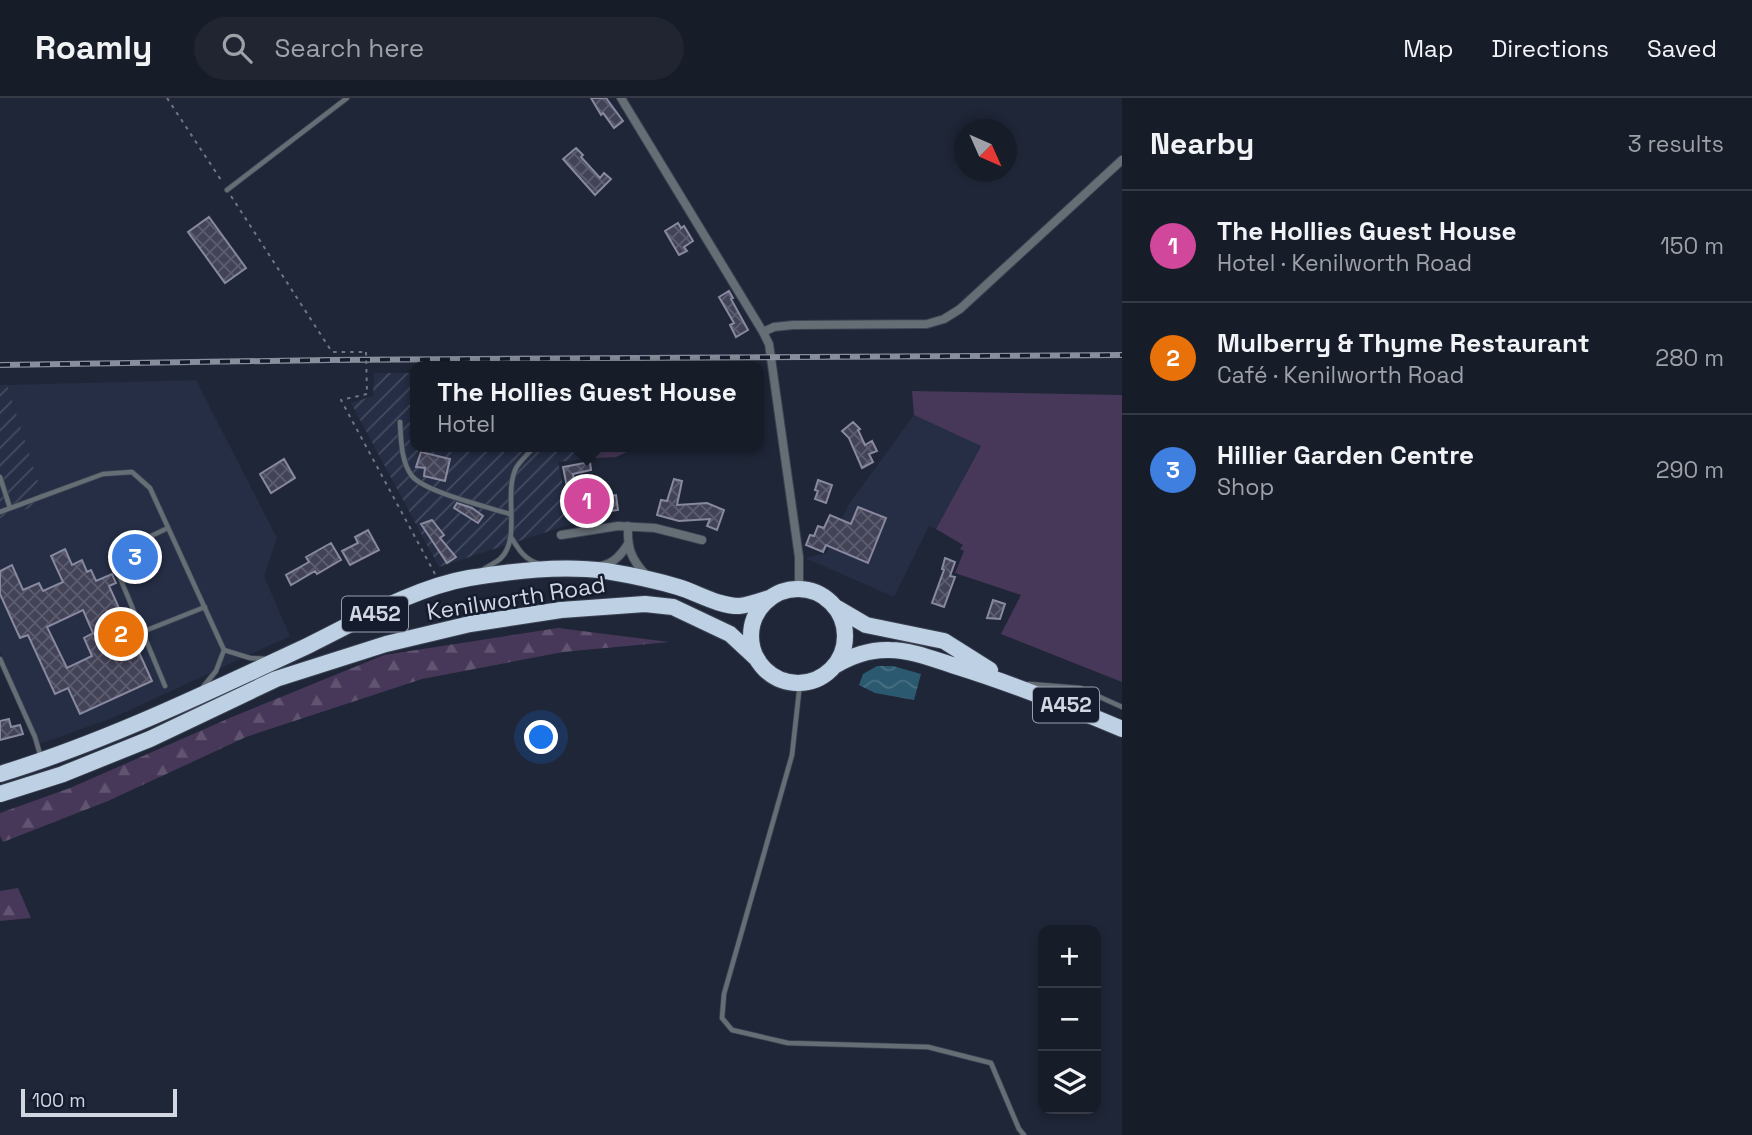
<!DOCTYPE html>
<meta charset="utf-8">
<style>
:root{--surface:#171c29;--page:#202531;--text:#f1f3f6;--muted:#9ea1a8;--line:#363a46;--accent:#f09ab7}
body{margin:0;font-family:"Space Grotesk",sans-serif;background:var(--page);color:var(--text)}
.controls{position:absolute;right:21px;bottom:21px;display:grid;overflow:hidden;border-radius:14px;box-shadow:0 4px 10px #0003}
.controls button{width:63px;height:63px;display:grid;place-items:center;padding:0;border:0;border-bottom:2px solid var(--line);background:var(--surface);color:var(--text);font:35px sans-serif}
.compass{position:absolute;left:954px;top:21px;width:63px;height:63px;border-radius:50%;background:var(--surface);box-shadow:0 4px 10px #0003;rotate:135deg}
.scale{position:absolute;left:21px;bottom:18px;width:156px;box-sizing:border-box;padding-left:7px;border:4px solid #d1d6e2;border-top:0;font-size:19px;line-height:24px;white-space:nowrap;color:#d1d6e2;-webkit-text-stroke:5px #151c2d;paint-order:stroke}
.you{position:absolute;left:542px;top:640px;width:24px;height:24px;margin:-18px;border:5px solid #fff;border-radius:50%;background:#1a73e8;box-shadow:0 0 0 10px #1a73e833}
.badge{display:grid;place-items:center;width:46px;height:46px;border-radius:50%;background:var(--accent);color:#fff;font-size:23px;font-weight:700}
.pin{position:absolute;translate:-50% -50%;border:4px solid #fff;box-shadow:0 2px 7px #0006}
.popup{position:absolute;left:410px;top:263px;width:354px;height:91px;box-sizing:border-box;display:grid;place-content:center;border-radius:14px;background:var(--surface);filter:drop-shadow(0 2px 5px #0005);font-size:23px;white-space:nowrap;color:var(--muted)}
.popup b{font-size:26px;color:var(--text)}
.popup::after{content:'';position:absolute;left:50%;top:100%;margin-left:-14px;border:14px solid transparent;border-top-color:var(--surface)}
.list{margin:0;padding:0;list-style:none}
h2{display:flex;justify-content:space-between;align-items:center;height:91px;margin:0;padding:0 28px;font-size:30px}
h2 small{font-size:23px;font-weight:400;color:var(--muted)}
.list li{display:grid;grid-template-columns:46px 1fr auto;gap:21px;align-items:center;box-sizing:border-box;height:112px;padding:0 28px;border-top:2px solid var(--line)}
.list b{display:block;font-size:26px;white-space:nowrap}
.list p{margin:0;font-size:23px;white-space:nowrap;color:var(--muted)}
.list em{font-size:23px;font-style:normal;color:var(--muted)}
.icon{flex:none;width:38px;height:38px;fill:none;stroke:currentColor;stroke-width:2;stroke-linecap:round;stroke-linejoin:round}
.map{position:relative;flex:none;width:1122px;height:1037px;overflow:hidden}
header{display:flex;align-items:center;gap:42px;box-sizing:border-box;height:98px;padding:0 35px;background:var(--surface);border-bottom:2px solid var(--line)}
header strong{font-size:33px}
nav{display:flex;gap:38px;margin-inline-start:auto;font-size:24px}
.search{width:490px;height:63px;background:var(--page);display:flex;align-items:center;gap:18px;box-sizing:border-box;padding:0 24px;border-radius:38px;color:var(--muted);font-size:26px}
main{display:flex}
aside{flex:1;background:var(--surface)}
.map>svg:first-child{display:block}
.built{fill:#252e45}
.industrial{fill:url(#industrial-furrows)}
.green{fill:#47385a}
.forest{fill:url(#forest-firs)}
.water{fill:url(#water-waves)}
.building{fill:url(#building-cross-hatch);stroke:#88889f;stroke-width:2;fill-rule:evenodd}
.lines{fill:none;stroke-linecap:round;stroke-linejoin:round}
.lane-casing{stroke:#3b4252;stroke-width:6}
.street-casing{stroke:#3b4252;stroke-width:10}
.highway-casing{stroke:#3b4252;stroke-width:18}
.path{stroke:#6f7684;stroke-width:2;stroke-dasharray:3.5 5;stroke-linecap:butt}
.lane{stroke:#656d75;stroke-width:4.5}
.street{stroke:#656d75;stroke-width:8}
.highway{stroke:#bdd0e4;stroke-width:16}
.rail-casing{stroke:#898e9c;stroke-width:6}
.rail{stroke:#151c2d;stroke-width:3.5;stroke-dasharray:10;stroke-linecap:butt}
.path-bridge{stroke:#6f7684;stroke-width:2;stroke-dasharray:3.5 5;stroke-linecap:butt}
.labels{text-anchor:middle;stroke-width:5;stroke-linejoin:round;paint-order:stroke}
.shield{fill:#151c2d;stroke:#999eac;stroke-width:2}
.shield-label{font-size:21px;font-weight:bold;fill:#d1d6e2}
.street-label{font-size:23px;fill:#d1d6e2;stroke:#151c2d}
</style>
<header>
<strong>Roamly</strong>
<div class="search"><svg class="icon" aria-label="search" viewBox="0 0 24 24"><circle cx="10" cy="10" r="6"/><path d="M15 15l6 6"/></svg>Search here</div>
<nav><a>Map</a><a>Directions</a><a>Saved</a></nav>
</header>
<main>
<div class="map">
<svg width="1122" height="1037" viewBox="0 0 1122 1037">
<defs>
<pattern id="industrial-furrows" width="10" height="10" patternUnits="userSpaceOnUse" patternTransform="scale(1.75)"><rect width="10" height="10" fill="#252e45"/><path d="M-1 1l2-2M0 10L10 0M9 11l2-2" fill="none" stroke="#444c60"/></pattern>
<pattern id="forest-firs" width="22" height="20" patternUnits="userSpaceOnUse" patternTransform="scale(1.75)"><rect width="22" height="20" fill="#47385a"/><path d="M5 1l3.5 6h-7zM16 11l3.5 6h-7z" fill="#605471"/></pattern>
<pattern id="water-waves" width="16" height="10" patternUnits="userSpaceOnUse" patternTransform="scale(1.75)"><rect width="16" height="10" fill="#2b596f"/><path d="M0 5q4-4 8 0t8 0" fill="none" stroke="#497083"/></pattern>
<pattern id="building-cross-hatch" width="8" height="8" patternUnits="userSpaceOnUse" patternTransform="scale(1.75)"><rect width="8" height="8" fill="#434358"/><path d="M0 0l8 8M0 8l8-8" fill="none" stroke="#5d5d70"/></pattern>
</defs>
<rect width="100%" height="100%" fill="#1f2637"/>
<path class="built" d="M196 282 277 440 264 478 290 538 115 619 40 646 0 555V420L45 405 7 287Z
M914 317 981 347 936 431 929 428 894 499 805 460 826 455 849 406Z"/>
<path class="industrial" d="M374 275H415L416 349H591L593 360 558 364 571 426 439 469 351 305 373 298Z
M0 287H7L45 405 0 420Z"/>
<path class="green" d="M912 293 1122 297V584L1001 536 1021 497 955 475 964 453 960 451 963 447 936 431 981 348 914 317Z
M591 349H638L616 359 593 360Z"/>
<path class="forest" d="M558 530 669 544 563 554 422 581 246 639 108 703 3 744 0 738V715L70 690 232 619 384 557Z
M18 790 31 820 0 823V793Z"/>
<path class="water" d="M877 568H893L921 576 914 602 875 595 859 587 863 576Z"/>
<path class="building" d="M591 0H606L623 23 614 30 603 15 601 17Z
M576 50 583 57 581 59 600 80 604 75 611 81 595 97 563 61Z
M209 119 246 170 225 185 188 134Z
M678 125 681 130 684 128 693 143 684 149 687 153 679 157 665 133Z
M729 193 733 200 731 201 748 232 736 239 730 227 734 225 719 199Z
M853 324 860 331 858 332 865 347 872 343 877 353 869 356 873 364 862 370 849 340 842 333Z
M421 354 450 361 445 383 424 378 425 370 416 369Z
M284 361 295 380 271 395 260 376Z
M590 364 591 372 573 376 577 394 592 392 593 400 616 397 618 412 603 414V410L580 413 577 397 569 399 563 369Z
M674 381 682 383 677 407 707 405 724 412 717 432 707 428 710 421 679 423 657 417 661 402 667 403Z
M818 382 832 387 826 405 815 401 818 393 815 392Z
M457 405 472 410 483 418 478 425 454 410Z
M858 409 886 420 868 465 826 447 823 454 806 447 810 437 814 438 818 428 824 430 830 417 851 426Z
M432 422 444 437 440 440 456 459 447 465 421 426Z
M368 432 379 452 350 467 342 453 358 445 355 439Z
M331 445 341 462 317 476 315 473 291 487 286 477 309 464 306 459Z
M65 451 72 467 82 462 87 474 91 472 96 483 112 476 116 485 109 488 152 583 80 616 68 590 55 596 28 537 20 540 0 496V473L12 467 23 492 39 485 43 493 63 484 51 458ZM83 512 93 535 84 540 92 558 67 570 47 529Z
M945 460 955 464 950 478 955 479 944 509 932 505 944 472 942 471Z
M993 502 1005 506 1000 521 987 520Z
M9 621 11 629 20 627 23 636 0 642V623Z"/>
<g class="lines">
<defs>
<path id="lane" d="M227 92 347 0
M400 324C401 341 401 364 412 378 425 394 488 409 510 416
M0 379 10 410
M0 414 103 376 132 374 150 390 224 552 216 573 203 589
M511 439C519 452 524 461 539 466
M481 473C487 469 495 465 500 461 522 441 503 397 516 370 520 363 528 356 534 349
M142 534 205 509
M224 552 250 560 268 561
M0 561 35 639 41 660
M800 585 792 657 724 896 722 920 732 932 788 945 928 949 991 965 1019 1031 1024 1037
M1029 586 1080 590 1122 609
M165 588 113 463 117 454 168 430"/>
<path id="street" d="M621 0 763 234 769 246 799 459V490
M763 234 774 229 793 227 927 226 944 221 960 211 1122 62
M628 428C627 450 631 461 646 477
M561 437 618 428 655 430 702 442
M601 468C614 465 621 457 628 446"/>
<path id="highway" d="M751 538a47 47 0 1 1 94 0a47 47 0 1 1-94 0Z
M837 510 866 527 944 543 990 572
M834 568C851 558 869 551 890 552 910 552 933 561 952 567 1010 585 1066 607 1122 631
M0 676C105 644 204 596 303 550 355 525 412 490 469 480 513 473 561 467 606 473 630 477 655 482 678 489 698 495 718 508 739 508 749 507 760 503 769 500
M0 696 63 676 150 641 276 581 386 546 470 526 561 512 645 506 673 509 730 536 758 562"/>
</defs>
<use href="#lane" class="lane-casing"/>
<use href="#street" class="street-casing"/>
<use href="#highway" class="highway-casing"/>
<path class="path" d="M167 0 223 85
M231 98 332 254H366
M367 296 341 302 435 476"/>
<use href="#lane" class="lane"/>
<use href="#street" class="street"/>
<use href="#highway" class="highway"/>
<defs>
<path id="rail" d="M0 267 329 262 1122 257"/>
</defs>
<use href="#rail" class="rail-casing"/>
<use href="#rail" class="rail"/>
<path class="path-bridge" d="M366 254 367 296"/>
</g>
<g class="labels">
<g class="shield">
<rect x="342" y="498.5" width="66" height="35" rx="5"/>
<rect x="1033" y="589.5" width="66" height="35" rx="5"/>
</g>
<g class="shield-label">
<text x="375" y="523">A452</text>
<text x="1066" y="614">A452</text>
</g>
<g class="street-label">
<text transform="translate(516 500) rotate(-9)" y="8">Kenilworth Road</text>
</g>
</g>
</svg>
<div class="controls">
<button>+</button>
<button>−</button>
<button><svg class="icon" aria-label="layers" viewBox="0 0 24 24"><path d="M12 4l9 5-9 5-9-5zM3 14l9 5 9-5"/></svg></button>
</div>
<svg class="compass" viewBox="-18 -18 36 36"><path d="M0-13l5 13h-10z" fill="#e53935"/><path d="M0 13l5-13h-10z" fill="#9ea1a8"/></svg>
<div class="scale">100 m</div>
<div class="you"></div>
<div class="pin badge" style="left:587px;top:403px;background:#d1479c">1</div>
<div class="popup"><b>The Hollies Guest House</b>Hotel</div>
<div class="pin badge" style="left:121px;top:536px;background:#e8710a">2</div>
<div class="pin badge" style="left:135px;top:459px;background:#3f7fe0">3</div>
</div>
<aside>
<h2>Nearby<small>3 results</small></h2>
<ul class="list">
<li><span class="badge" style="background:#d1479c">1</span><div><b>The Hollies Guest House</b><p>Hotel · Kenilworth Road</p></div><em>150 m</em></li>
<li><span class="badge" style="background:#e8710a">2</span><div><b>Mulberry &amp; Thyme Restaurant</b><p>Café · Kenilworth Road</p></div><em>280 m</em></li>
<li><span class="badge" style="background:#3f7fe0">3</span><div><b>Hillier Garden Centre</b><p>Shop</p></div><em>290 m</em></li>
</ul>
</aside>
</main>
